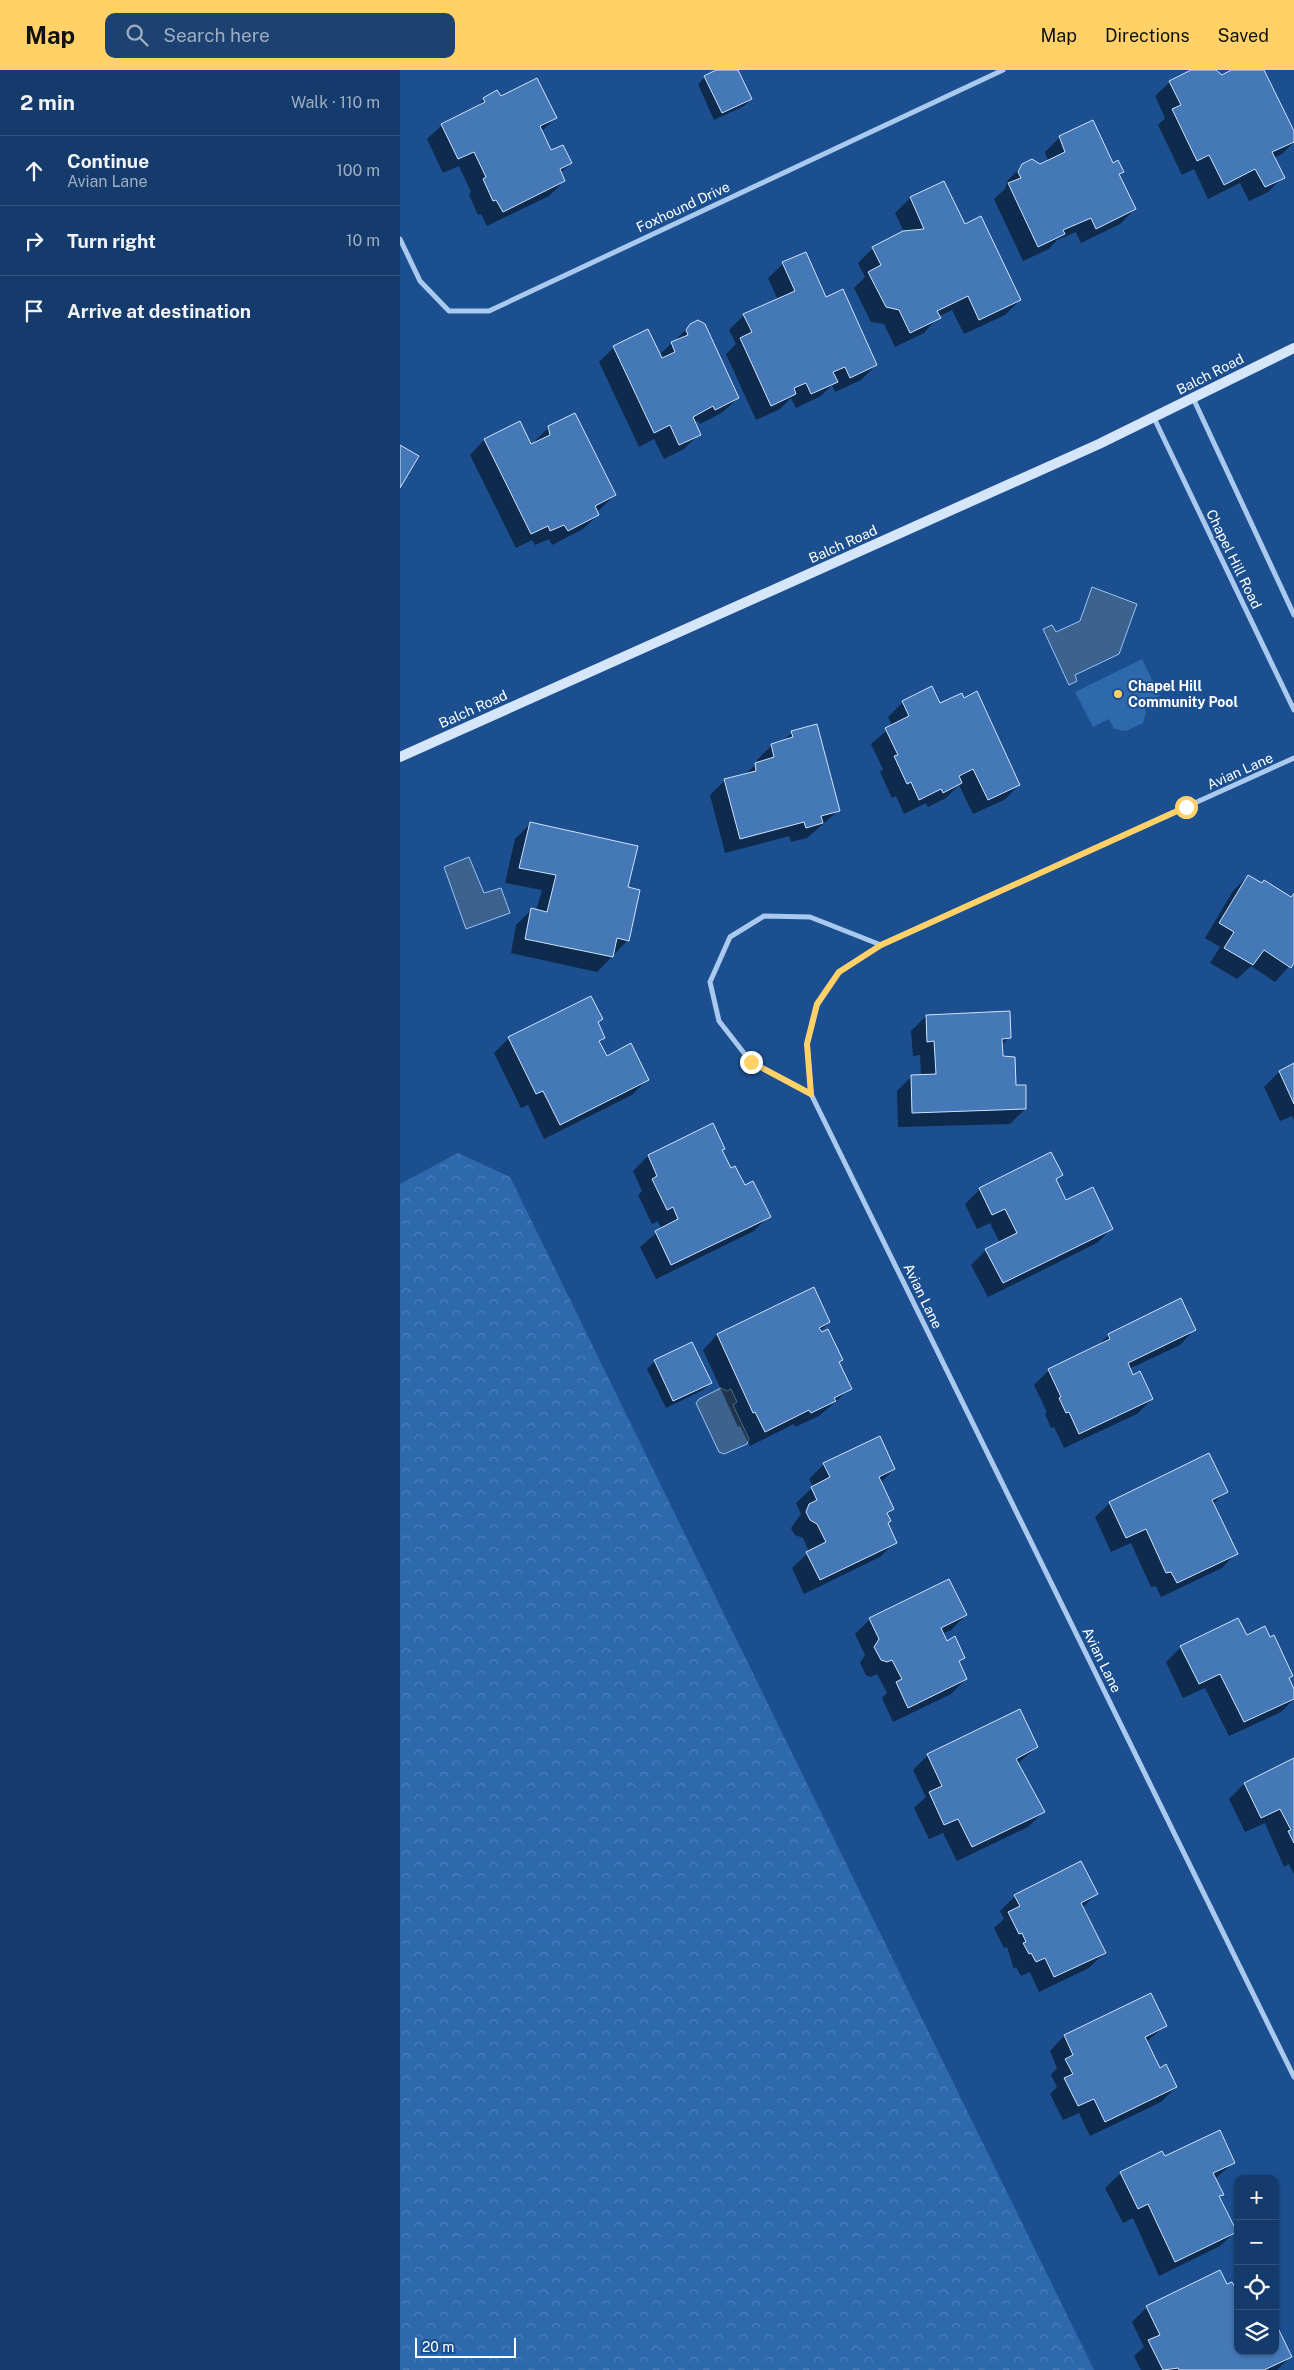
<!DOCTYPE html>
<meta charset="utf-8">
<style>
:root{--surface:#143b6b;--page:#1d4271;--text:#f1f3f6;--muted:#9dadc1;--line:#33557e;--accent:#ffd166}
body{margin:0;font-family:"Public Sans",sans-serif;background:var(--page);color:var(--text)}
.controls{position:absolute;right:15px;bottom:15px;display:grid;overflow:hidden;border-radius:10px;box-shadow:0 1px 4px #0004}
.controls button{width:45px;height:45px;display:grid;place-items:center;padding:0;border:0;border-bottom:1px solid var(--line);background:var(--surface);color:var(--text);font:25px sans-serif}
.scale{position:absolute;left:15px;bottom:12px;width:101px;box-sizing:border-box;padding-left:5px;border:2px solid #fff;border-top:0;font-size:14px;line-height:18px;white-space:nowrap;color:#fff;-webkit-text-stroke:4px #1b4f8f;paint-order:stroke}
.stop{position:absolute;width:15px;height:15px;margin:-11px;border:4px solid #ffd166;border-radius:50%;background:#fff}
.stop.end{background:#ffd166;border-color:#fff;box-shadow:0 1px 5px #0008}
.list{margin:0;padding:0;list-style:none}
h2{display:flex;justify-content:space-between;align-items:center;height:65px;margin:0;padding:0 20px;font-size:21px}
h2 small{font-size:16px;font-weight:400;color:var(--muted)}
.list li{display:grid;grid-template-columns:32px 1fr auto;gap:15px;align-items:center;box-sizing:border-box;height:70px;padding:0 20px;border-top:1px solid var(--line)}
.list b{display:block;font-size:19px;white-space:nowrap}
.list p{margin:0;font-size:16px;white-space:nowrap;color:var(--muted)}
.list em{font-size:16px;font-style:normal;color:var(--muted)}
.icon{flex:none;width:28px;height:28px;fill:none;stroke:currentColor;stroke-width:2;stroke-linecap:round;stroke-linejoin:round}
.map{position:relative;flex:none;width:894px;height:2300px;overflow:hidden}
header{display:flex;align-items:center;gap:30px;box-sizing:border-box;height:70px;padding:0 25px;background:var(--accent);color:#111}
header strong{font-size:24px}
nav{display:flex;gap:28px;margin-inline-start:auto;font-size:18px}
.search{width:350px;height:45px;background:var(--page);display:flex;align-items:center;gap:12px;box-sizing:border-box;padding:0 18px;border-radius:10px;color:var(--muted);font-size:19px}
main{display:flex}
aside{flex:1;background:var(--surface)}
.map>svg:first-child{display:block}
.forest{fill:url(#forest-crowns)}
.pitch{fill:#2e69ad}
.water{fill:#3c6290;stroke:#9cc4f0}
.shadow{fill:#0007}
.building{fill:#4478b7;stroke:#cfe3fa}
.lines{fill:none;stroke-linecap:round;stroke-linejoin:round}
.street{stroke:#a9c9ee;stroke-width:5}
.secondary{stroke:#d6e6fa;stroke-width:10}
.route{stroke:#ffd166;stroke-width:6}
.poi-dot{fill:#ffd166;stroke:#1b4f8f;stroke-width:2}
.labels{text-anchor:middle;stroke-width:4;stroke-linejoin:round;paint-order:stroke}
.street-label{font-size:14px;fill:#fff;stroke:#1b4f8f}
.poi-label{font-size:14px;font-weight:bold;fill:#fff;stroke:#1b4f8f;text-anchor:start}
</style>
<header>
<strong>Map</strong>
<div class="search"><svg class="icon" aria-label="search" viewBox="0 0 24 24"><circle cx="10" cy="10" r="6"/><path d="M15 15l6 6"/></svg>Search here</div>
<nav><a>Map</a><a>Directions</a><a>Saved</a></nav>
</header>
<main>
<aside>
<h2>2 min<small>Walk · 110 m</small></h2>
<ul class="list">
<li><svg class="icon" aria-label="ahead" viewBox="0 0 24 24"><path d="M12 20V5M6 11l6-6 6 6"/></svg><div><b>Continue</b><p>Avian Lane</p></div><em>100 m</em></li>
<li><svg class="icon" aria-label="right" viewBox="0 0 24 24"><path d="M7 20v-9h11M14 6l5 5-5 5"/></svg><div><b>Turn right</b></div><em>10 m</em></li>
<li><svg class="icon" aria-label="arrive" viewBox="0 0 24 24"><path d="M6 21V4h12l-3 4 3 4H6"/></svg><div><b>Arrive at destination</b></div></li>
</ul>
</aside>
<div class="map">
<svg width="894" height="2300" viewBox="0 0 894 2300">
<defs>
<pattern id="forest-crowns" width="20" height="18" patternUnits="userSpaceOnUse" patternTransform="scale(1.25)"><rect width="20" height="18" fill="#2e69ad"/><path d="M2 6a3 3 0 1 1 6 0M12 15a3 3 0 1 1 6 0" fill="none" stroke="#4d80b9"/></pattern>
</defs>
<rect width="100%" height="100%" fill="#1b4f8f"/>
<path class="forest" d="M58 1083 110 1107 694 2300H0V1114Z"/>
<path class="pitch" d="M742 589 760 626 743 634 746 642 743 653 726 661 714 659 709 649 693 657 675 622Z"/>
<path class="water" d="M692 517 737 534 719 584 675 605 677 611 669 615 643 559 652 555 656 562 680 551Z
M69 787 84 823 101 818 110 843 66 859 44 797Z
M321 1318 327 1321 331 1319 337 1332 333 1335 349 1369 347 1374 324 1384 319 1382 296 1333 299 1329Z"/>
<path class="shadow" d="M318 0H337L351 29 344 36 314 50 298 14 305 7Z
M793 0H815L821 6 834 0H863L894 63V72L882 84 874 88 883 107 868 122 849 131 840 113 808 129 794 99 782 105 758 55 765 48 755 26 770 12Z
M100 28 156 47 141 62 151 81 171 93 160 103 164 111 149 126 87 156 81 144 78 145 69 125 71 122 59 96 43 103 27 69 42 55 73 40 84 29Z
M660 67 713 94 722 102 718 106 735 139 720 154 681 173 676 162 657 170 649 179 623 191 594 129 605 119 608 110 623 95H640L648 91 645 82Z
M544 112 564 155 620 230 605 245 564 264 552 240 538 247 524 263 495 277 484 254 471 252 454 218 465 207 458 193 473 178 504 162 495 143 510 128Z
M383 194 426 229 476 295 461 310 435 322 432 315 421 326 396 338 391 328 380 339 356 350 326 284 336 274 329 260 344 245 378 230 368 208Z
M291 255 338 328 323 342 300 354 298 351 294 352 299 364 284 379 264 389 254 369 239 377 199 292 214 277 259 285Z
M119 353 130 376 149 357 215 425 197 442 198 445 183 459 152 475 149 469 135 475 132 470 116 478 70 385 84 370Z
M503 632 539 635 619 715 604 730 573 744 559 715 546 728 528 737 526 733 504 744 496 726 492 728 480 702 483 699 471 674 492 656 488 647Z
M392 663 439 740 407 768 391 772 389 766 325 783 310 725 325 710 344 705 358 693 357 690 372 675 382 672Z
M130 754 226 818 228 870 197 902 111 883 116 855 131 840 136 841 142 820 105 813 115 769Z
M848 806 889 827 894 822V891L875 912 851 896 837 909 810 893 820 877 805 868 833 821Z
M526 946 609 967 601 976 602 987 625 1039 610 1054 498 1057 497 1021 512 1006H521L520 985 513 986 511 961Z
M201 949 197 953 204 968 199 973 207 988 247 1010 232 1025 144 1069 128 1035 121 1038 94 983 109 968Z
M894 995V1050L892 1046 880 1051 864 1017 879 1002Z
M312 1054 324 1079 321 1081 330 1099 369 1146 354 1161 256 1209 240 1177 261 1159 258 1151 252 1154 238 1125 242 1121 233 1101 248 1086Z
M661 1105 655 1111 666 1132 712 1158 697 1173 588 1227 571 1195 586 1180 600 1173 590 1153 577 1159 565 1134 580 1119Z
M429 1252 420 1261 442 1290 438 1293 451 1318 419 1346 395 1357 394 1354 350 1376 340 1356 338 1357 303 1280 317 1265Z
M794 1260 780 1275 729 1299 752 1329 737 1344 664 1378 654 1357 651 1358 645 1344 647 1342 634 1315 649 1300 696 1277 709 1265Z
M291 1273 310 1313 303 1320 266 1338 247 1299 255 1291Z
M424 1394 494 1399 480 1413 493 1439 487 1445V1454L495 1472 480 1487 404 1524 392 1498 409 1482 403 1468 395 1465 391 1458 401 1444 396 1433 413 1417 409 1409Z
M826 1421 813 1434 836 1483 822 1498 761 1527 756 1516 751 1517 731 1473 711 1482 695 1447 710 1433Z
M566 1545 551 1560 542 1564 547 1572 564 1588 558 1593 566 1609 551 1624 493 1652 482 1628 487 1623 477 1604 471 1607 466 1605 460 1593 465 1585 455 1564 470 1549Z
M846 1567 892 1606 888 1610 894 1622V1629L881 1642 829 1666 805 1618 783 1628 766 1592 781 1577Z
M637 1677 617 1694 643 1742 628 1757 557 1791 543 1763 529 1769 514 1738 526 1727 513 1700 528 1685Z
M894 1689V1804L889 1794 884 1797 865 1753 845 1762 829 1729 844 1714Z
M696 1824 682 1838 704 1883 689 1898 639 1922 630 1902 621 1906 616 1897 614 1899 607 1877 604 1878 594 1858 604 1849 600 1841 615 1826Z
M750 1924 765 1956 746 1972 759 1999 776 2017 761 2032 690 2066 679 2043 663 2050 650 2024 657 2017 651 2005 657 1998 650 1981 664 1966Z
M762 2083 765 2088 834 2092 815 2109 822 2124 819 2128 835 2162 820 2176 759 2206 733 2148 723 2153 705 2118 720 2104Z
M747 2237 838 2281 891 2286 877 2300H741L734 2286 744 2277 732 2252Z"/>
<path class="building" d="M316 0H338L352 29 322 43 304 6Z
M791 0H816L822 5 831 0H864L894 61V72L872 82 885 108 865 117 855 99 824 115 809 85 797 91 772 39 781 35 769 11Z
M137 8 157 48 140 56 151 80 163 75 172 93 160 99 165 111 103 142 96 130 93 131 83 109 86 107 74 82 58 89 41 54 85 32 83 28 97 20 101 26Z
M693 50 713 93 718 90 724 102 719 104 736 139 696 159 691 148 663 160 665 164 638 177 608 113 621 108 618 102 622 94 632 89 640 94 665 82 659 66Z
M544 111 565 154 581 146 621 230 579 250 568 226 537 241 541 248 510 263 499 240 486 237 468 202 481 195 472 177 503 161 524 159 510 127Z
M406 182 426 227 443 219 477 295 450 308 445 297 433 302 438 312 411 324 406 313 394 318 396 324 371 336 340 268 352 262 343 244 395 221 382 192Z
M298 250 305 254 339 328 315 340 313 336 293 347 301 365 279 375 270 355 254 363 213 276 248 259 262 288 275 282 271 272 288 265 286 260 290 254Z
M175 343 216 425 195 436 199 445 168 461 164 455 150 461 148 456 131 464 84 369 120 351 131 374 150 365 148 356Z
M0 375 19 386 0 418Z
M532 616 540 633 562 623 564 628 577 621 620 715 588 730 573 699 559 706 562 713 543 723 541 719 519 730 511 712 507 714 494 686 498 685 485 658 509 646 502 631Z
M417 654 440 741 421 746 423 753 406 758 404 752 340 769 324 709 356 701 355 693 374 687 371 674 393 667 391 661Z
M130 752 238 776 228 817 240 820 229 871 217 868 213 887 125 869 131 838 147 842 156 805 119 798Z
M848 805 862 813 864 810 891 827 894 823V893L891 898 864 880 853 895 824 878 834 862 819 853Z
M191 926 203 949 198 952 205 968 199 971 207 986 231 973 249 1010 160 1055 143 1021 136 1024 108 967Z
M610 941 611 968 602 969 603 986 615 987 616 1015H626V1039L512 1043 511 1005 536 1004 534 971 527 972 526 945Z
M894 993V1034L879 1001Z
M313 1053 325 1079 322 1080 331 1098 335 1096 345 1115 353 1111 371 1147 271 1195 255 1161 278 1149 273 1137 267 1140 252 1109 257 1106 248 1085Z
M651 1082 663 1105 656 1109 666 1130 693 1117 713 1159 603 1213 585 1179 617 1163 605 1139 592 1145 579 1118Z
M414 1217 430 1252 419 1258 422 1262 428 1259 443 1290 439 1292 452 1319 434 1328 436 1331 411 1343 409 1340 365 1362 355 1342 353 1343 317 1264Z
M781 1228 796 1260 728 1293 733 1305 740 1301 753 1329 679 1364 669 1342 666 1343 659 1328 661 1327 648 1299 710 1269 708 1264Z
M292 1272 312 1313 273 1331 254 1290Z
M480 1366 495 1399 479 1407 494 1439 487 1443 491 1451 488 1453 497 1473 420 1510 406 1482 426 1472 417 1454 410 1450 406 1442 409 1434 417 1430 411 1417 430 1407 423 1393Z
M809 1383 828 1422 812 1430 838 1484 777 1513 771 1502 766 1503 746 1459 726 1468 709 1432Z
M549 1509 567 1545 541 1558 547 1571 555 1566 565 1588 559 1591 567 1609 508 1638 496 1612 502 1609 492 1590 487 1592 481 1590 474 1577 479 1569 469 1548Z
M838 1548 847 1565 865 1556 870 1567 874 1565 893 1606 889 1608 894 1619V1629L844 1652 820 1604 799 1614 780 1576Z
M620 1639 638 1677 616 1689 645 1742 572 1777 558 1749 544 1755 529 1722 542 1716 527 1684Z
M894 1688V1773L888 1761 891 1760 880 1739 861 1748 844 1713Z
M681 1791 698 1824 681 1833 706 1883 654 1907 645 1888 636 1892 631 1883 629 1884 623 1873 626 1872 622 1863 619 1864 608 1842 620 1836 614 1825Z
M751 1923 767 1956 745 1967 760 1998 766 1994 777 2017 705 2052 694 2029 678 2036 664 2008 673 2004 665 1989 673 1985 664 1965Z
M820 2060 835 2093 813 2103 824 2125 819 2126 837 2162 775 2192 748 2134 738 2139 720 2102 762 2081 765 2086Z
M820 2200 827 2214 832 2212 838 2223V2281H875V2252L892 2287 864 2300H779L778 2298 763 2300 748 2270 760 2265 746 2236Z"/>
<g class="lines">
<path class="street" d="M0 169 20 211 49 241H89L603 0
M793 328 894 545
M754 348 894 640
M894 688 481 875 439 902 417 935 407 974 411 1024 894 2007
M411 1024 351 992 319 951 310 912 330 867 364 846 410 847 481 875"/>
<path class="secondary" d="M0 687 699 374 894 278"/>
</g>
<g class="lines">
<path class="route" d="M351 992 411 1024 407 974 417 934 439 902 481 875 786 737"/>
</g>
<circle class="poi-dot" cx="718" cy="624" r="5"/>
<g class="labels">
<g class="street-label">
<text transform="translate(283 137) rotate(-25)" y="5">Foxhound Drive</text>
<text transform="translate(810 304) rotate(-27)" y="5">Balch Road</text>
<text transform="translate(443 474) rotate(-24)" y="5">Balch Road</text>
<text transform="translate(834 489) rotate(64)" y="5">Chapel Hill Road</text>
<text transform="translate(73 639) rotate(-24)" y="5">Balch Road</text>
<text transform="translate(840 701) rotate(-24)" y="5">Avian Lane</text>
<text transform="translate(523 1226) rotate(64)" y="5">Avian Lane</text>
<text transform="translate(702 1590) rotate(64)" y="5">Avian Lane</text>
</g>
<g class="poi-label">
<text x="728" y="621">Chapel Hill<tspan x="728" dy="16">Community Pool</tspan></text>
</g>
</g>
</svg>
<div class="controls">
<button>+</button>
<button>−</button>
<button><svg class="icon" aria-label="locate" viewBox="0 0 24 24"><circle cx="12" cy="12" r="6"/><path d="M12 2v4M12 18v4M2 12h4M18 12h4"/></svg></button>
<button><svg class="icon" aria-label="layers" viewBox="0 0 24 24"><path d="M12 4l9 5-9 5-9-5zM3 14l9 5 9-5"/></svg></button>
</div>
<div class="scale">20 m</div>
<div class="stop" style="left:786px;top:737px"></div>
<div class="stop end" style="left:351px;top:992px"></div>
</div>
</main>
